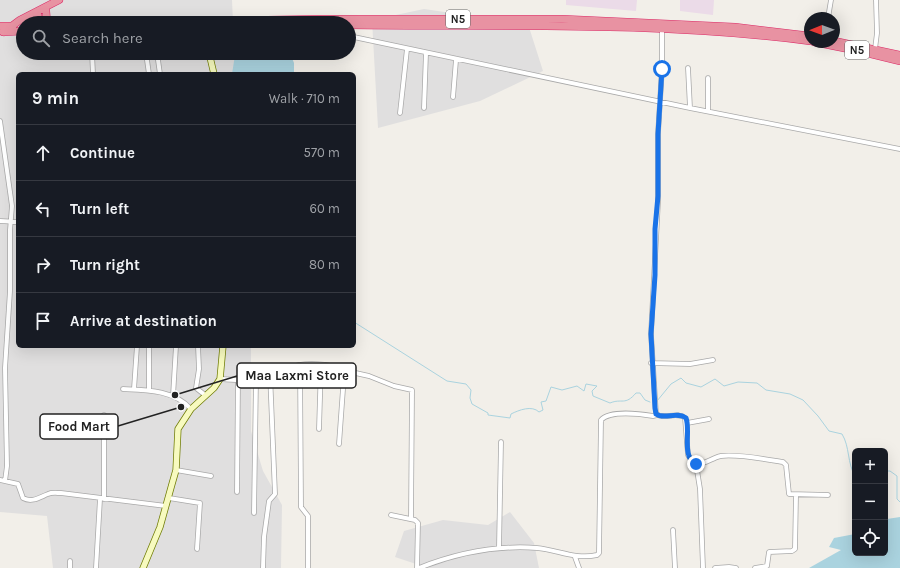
<!DOCTYPE html>
<meta charset="utf-8">
<style>
:root{--surface:#171b24;--page:#242831;--text:#f1f3f6;--muted:#9ea1a6;--line:#363941}
body{margin:0;font-family:Karla,sans-serif;background:var(--page);color:var(--text)}
.controls{position:absolute;right:12px;bottom:12px;display:grid;overflow:hidden;border-radius:6px;box-shadow:0 4px 16px #0002}
.controls button{width:36px;height:36px;display:grid;place-items:center;padding:0;border:0;border-bottom:1px solid var(--line);background:var(--surface);color:var(--text);font:20px sans-serif}
.compass{position:absolute;left:804px;top:12px;width:36px;height:36px;border-radius:50%;background:var(--surface);box-shadow:0 4px 16px #0002;rotate:269deg}
.stop{position:absolute;width:12px;height:12px;margin:-9px;border:3px solid #1a73e8;border-radius:50%;background:#fff}
.stop.end{background:#1a73e8;border-color:#fff;box-shadow:0 1px 4px #0008}
.list{margin:0;padding:0;list-style:none}
h2{display:flex;justify-content:space-between;align-items:center;height:52px;margin:0;padding:0 16px;font-size:17px}
h2 small{font-size:13px;font-weight:400;color:var(--muted)}
.list li{display:grid;grid-template-columns:26px 1fr auto;gap:12px;align-items:center;box-sizing:border-box;height:56px;padding:0 16px;border-top:1px solid var(--line)}
.list b{display:block;font-size:15px;white-space:nowrap}
.list em{font-size:13px;font-style:normal;color:var(--muted)}
.icon{flex:none;width:22px;height:22px;fill:none;stroke:currentColor;stroke-width:2;stroke-linecap:round;stroke-linejoin:round}
.map{position:relative;flex:none;width:900px;height:568px;overflow:hidden}
.search{position:absolute;background:var(--surface);box-shadow:0 4px 16px #0002;left:16px;top:16px;width:340px;height:44px;display:flex;align-items:center;gap:10px;box-sizing:border-box;padding:0 14px;border-radius:22px;color:var(--muted);font-size:15px}
.panel{position:absolute;background:var(--surface);box-shadow:0 4px 16px #0002;left:16px;top:72px;width:340px;height:276px;border-radius:6px}
.map>svg:first-child{display:block}
.residential{fill:#e0dfdf}
.industrial{fill:#ebdbe8}
.water{fill:#aad3df}
.lines{fill:none;stroke-linecap:round;stroke-linejoin:round}
.stream{stroke:#aad3df;stroke-width:1}
.street-casing{stroke:#a9a9a9;stroke-width:5.5}
.secondary-casing{stroke:#707d05;stroke-width:7}
.highway-casing{stroke:#dc2a67;stroke-width:8}
.street{stroke:#fff;stroke-width:4}
.secondary{stroke:#f7fabf;stroke-width:5.5}
.highway{stroke:#e892a2;stroke-width:7}
.route{stroke:#1a73e8;stroke-width:5}
.labels{text-anchor:middle;stroke-width:4;stroke-linejoin:round;paint-order:stroke}
.shield{fill:#fff;stroke:#646464;stroke-width:1}
.shield-label{font-size:11px;font-weight:bold;fill:#222}
.leader{fill:none;stroke:#222;stroke-width:1.5}
.callout-dot{fill:#222;stroke:#fff;stroke-width:1.5}
.callout{fill:#fff;stroke:#222;stroke-width:1.5}
.callout-label{font-size:13px;text-anchor:middle;font-weight:bold;fill:#222}
</style>
<div class="map">
<svg width="900" height="568" viewBox="0 0 900 568">
<rect width="100%" height="100%" fill="#f2efe9"/>
<path class="residential" d="M0 0H232L233 23H23V53H235L237 74H18V346H251V431L263 471 282 505 281 568H53L47 516 0 512Z
M424 9 528 24 543 71 480 101 378 128 372 20Z
M510 512 534 543 539 568H428L395 557 404 531 443 520 488 525Z"/>
<path class="industrial" d="M566 0H637L636 11 566 5Z
M680 0H714L713 15 680 11Z"/>
<path class="water" d="M244 53H290L294 63V74H232L235 55Z
M900 517V568H809L841 550 829 547 834 538 855 534V553H885V522L887 519Z"/>
<g class="lines">
<path class="stream" d="M354 322 447 381 466 384 471 390 470 398 472 404 488 413V415L510 418 511 414C519 410 532 405 539 412L543 410 541 402 546 401 551 387 562 390 577 386 584 391 586 384 597 386 592 391 593 396 610 403C622 398 625 406 636 393H640L645 400 650 402
M657 401 671 384 681 378 686 383 701 387 715 379 724 386 738 382 757 383 766 390 790 394 803 400 818 416 829 431 842 434C850 447 847 463 855 476
M885 471H890L897 476V499L900 502"/>
<defs>
<path id="street" d="M828 18 831 0
M662 29V69L658 134V202L651 334 656 414C664 420 677 411 685 418L688 455 694 464C705 465 711 458 721 456 738 454 765 459 783 462L786 465 789 494 828 495
M349 36 690 108 900 149
M875 49 877 33 876 0
M92 53 93 74
M146 53 149 74
M157 53 160 74
M688 68 690 108
M453 97 456 60
M424 108 426 53
M708 111V78
M400 113 407 49
M0 121 12 206 10 230V291L5 368 7 466 5 481
M0 221 18 222
M149 346V390
M198 346 199 369 196 388 205 395
M651 363 690 364 713 360
M300 365 301 507 308 516V568
M342 370 369 376 394 386 412 390 411 519
M220 379C233 380 245 381 257 378 271 375 285 369 299 365 310 363 340 363 344 375L339 444
M123 389C147 390 174 390 191 409
M134 389 137 346
M173 396 176 346
M104 415V499
M687 423 709 419
M319 429 321 365
M696 464 700 489 703 568
M176 470 211 476
M0 480 18 484 23 498C32 503 40 497 48 494 52 492 57 493 61 493L166 506
M237 492 238 380
M169 498 200 503 197 549
M254 513 256 379
M391 515 415 520 418 523 417 568
M673 530 675 568
M499 548 501 442
M575 557 579 568
M70 568V561
M96 568 100 499
M263 568 264 537 269 501 275 494 270 374
M419 568C457 553 497 545 537 548 558 550 576 560 597 555L599 553 601 420C610 410 641 414 653 416L657 415
M715 568 729 567 736 568
M755 568 767 566 769 552 792 551 795 549 796 495"/>
<path id="secondary" d="M209 53 214 74
M143 568 160 527 172 484 176 470 178 429 191 409 214 388 220 379 223 346"/>
<path id="highway" d="M46 11 47 23
M25 23 38 15
M105 23 322 19H562L735 27 810 36
M349 25C503 27 657 21 810 41
M0 26H13
M3 32 23 31
M4 32 20 20 59 0
M834 41 900 55
M814 42 859 51 900 61"/>
</defs>
<use href="#street" class="street-casing"/>
<use href="#secondary" class="secondary-casing"/>
<use href="#highway" class="highway-casing"/>
<use href="#street" class="street"/>
<use href="#secondary" class="secondary"/>
<use href="#highway" class="highway"/>
</g>
<g class="lines">
<path class="route" d="M662 69 658 134V196L655 229V275L651 334 655 408 656 414C664 420 677 411 686 418 691 431 681 457 696 464"/>
</g>
<g class="labels">
<g class="shield">
<rect x="446" y="10" width="24" height="18" rx="3"/>
<rect x="845" y="41" width="24" height="18" rx="3"/>
</g>
<g class="shield-label">
<text x="458" y="23">N5</text>
<text x="857" y="54">N5</text>
</g>
</g>
<path class="leader" d="M175 395L237 376M181 407L118 426"/>
<g class="callout-dot">
<circle cx="175" cy="395" r="4"/>
<circle cx="181" cy="407" r="4"/>
</g>
<g class="callout">
<rect x="237" y="363" width="119" height="25" rx="4"/>
<rect x="40" y="414" width="78" height="25" rx="4"/>
</g>
<g class="callout-label">
<text x="297" y="380">Maa Laxmi Store</text>
<text x="79" y="431">Food Mart</text>
</g>
</svg>
<div class="controls">
<button>+</button>
<button>−</button>
<button><svg class="icon" aria-label="locate" viewBox="0 0 24 24"><circle cx="12" cy="12" r="6"/><path d="M12 2v4M12 18v4M2 12h4M18 12h4"/></svg></button>
</div>
<svg class="compass" viewBox="-18 -18 36 36"><path d="M0-13l5 13h-10z" fill="#e53935"/><path d="M0 13l5-13h-10z" fill="#9ea1a6"/></svg>
<div class="stop" style="left:662px;top:69px"></div>
<div class="stop end" style="left:696px;top:464px"></div>
<div class="search"><svg class="icon" aria-label="search" viewBox="0 0 24 24"><circle cx="10" cy="10" r="6"/><path d="M15 15l6 6"/></svg>Search here</div>
<section class="panel">
<h2>9 min<small>Walk · 710 m</small></h2>
<ul class="list">
<li><svg class="icon" aria-label="ahead" viewBox="0 0 24 24"><path d="M12 20V5M6 11l6-6 6 6"/></svg><div><b>Continue</b></div><em>570 m</em></li>
<li><svg class="icon" aria-label="left" viewBox="0 0 24 24"><path d="M17 20v-9H6M10 6l-5 5 5 5"/></svg><div><b>Turn left</b></div><em>60 m</em></li>
<li><svg class="icon" aria-label="right" viewBox="0 0 24 24"><path d="M7 20v-9h11M14 6l5 5-5 5"/></svg><div><b>Turn right</b></div><em>80 m</em></li>
<li><svg class="icon" aria-label="arrive" viewBox="0 0 24 24"><path d="M6 21V4h12l-3 4 3 4H6"/></svg><div><b>Arrive at destination</b></div></li>
</ul>
</section>
</div>
